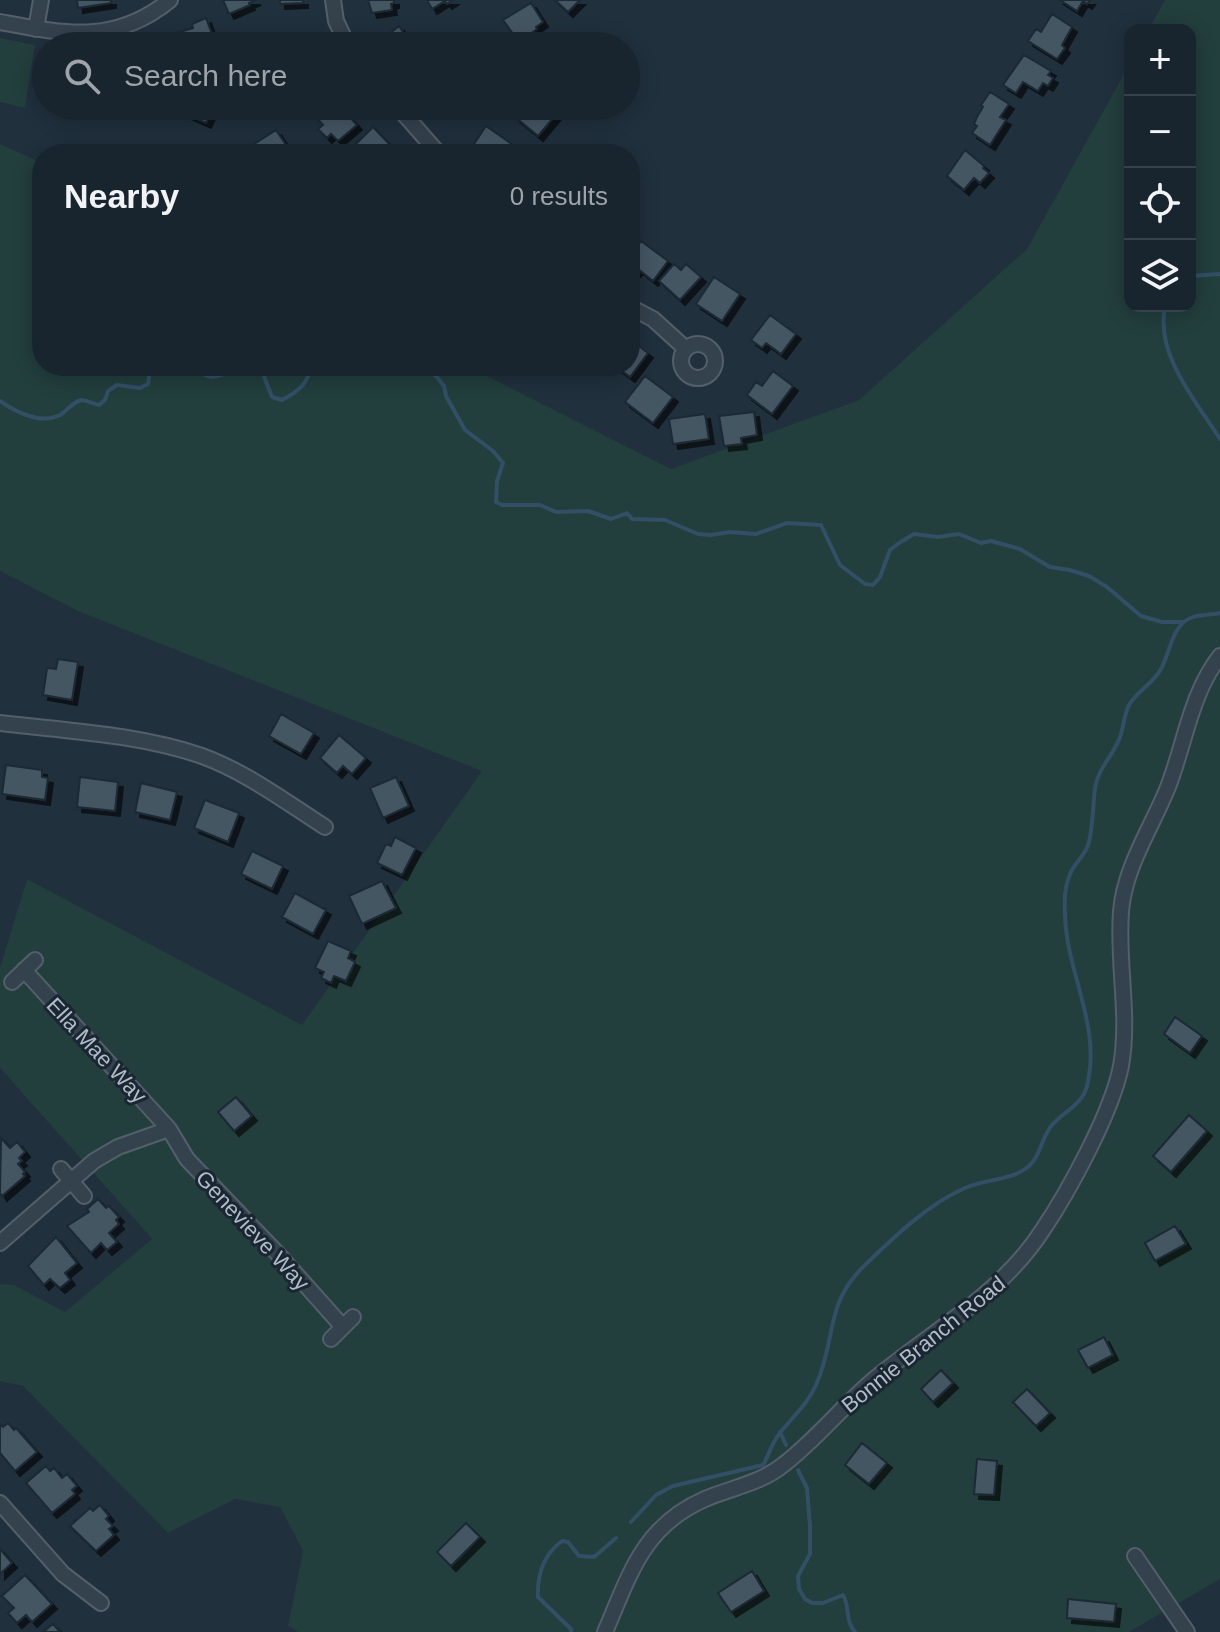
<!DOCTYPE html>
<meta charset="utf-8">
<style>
:root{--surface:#18242e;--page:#25303a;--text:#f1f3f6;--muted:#9fa4aa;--line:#36414a}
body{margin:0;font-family:Helvetica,sans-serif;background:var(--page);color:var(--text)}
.controls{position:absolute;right:24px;top:24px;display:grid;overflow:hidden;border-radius:16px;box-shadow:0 4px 20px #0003}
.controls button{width:72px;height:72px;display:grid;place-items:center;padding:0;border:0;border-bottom:2px solid var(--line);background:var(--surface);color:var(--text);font:40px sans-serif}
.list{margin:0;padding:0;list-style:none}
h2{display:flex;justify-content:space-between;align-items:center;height:104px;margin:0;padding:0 32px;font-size:34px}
h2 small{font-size:26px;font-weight:400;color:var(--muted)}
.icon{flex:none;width:44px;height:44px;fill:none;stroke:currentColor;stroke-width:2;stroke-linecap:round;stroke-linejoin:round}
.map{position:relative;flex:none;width:1220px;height:1632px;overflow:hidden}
.search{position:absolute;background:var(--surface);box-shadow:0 4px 20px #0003;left:32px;top:32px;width:608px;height:88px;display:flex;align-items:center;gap:20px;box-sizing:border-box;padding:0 28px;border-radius:44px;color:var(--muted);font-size:30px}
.panel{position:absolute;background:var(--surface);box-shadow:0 4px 20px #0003;left:32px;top:144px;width:608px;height:232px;border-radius:32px}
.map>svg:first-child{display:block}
.green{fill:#223e3d}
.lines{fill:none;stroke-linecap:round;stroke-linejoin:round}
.stream{stroke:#324f66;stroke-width:4}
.building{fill:#445664;stroke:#1c2934;stroke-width:2;filter:url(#shadow)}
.minor-casing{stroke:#535f6b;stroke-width:18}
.minor{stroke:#34424d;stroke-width:14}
.labels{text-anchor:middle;stroke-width:6;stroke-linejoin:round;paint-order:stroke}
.street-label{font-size:22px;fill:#b0bcc9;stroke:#1a2732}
</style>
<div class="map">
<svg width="1220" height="1632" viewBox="0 0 1220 1632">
<defs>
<filter id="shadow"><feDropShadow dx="5" dy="5" stdDeviation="0" flood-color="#0009"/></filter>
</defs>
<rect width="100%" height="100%" fill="#20303d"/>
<path class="green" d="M1165 0H1220V1579L1129 1632H298L288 1626 303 1551 280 1507 235 1499 168 1533 23 1386 0 1381V1284L14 1285 65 1312 152 1239 0 1068V968L27 879 302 1025 482 771 78 611 0 571V144L42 163V366H467L671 469 859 400 1027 249 1130 63V306H1190V30H1148Z
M0 38 35 45 25 108 0 102Z"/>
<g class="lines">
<path class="stream" d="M1190 276 1220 274
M1165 306C1155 355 1196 401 1220 439
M195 366C211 386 223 373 244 366
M256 366 263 374 272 397 282 400C301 390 305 385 313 366
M386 366 402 372 423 369 436 376 444 386 446 396 465 430 493 451 503 463 497 481 496 502 502 505H540L556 512 588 511 611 519 627 513 632 519 665 520 698 534 711 535 730 532 756 534 787 523 821 525 840 565 865 584 873 585 880 577 890 550 899 543 914 534 938 537 959 534 981 543 991 541 1020 549 1050 567 1070 570 1089 576 1107 587 1141 616 1162 622H1182
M0 401C16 412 40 425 60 415 67 411 73 402 81 400 86 400 94 404 99 405L105 400 108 391 117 385 140 388 148 384 149 377 146 366
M780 1432 786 1445
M798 1470 807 1488 810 1526V1554L798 1576 799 1589 805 1599 812 1603H823L843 1595C850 1606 845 1621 855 1632
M631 1522 656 1495 673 1486 763 1465C769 1455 772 1442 780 1433 793 1416 807 1405 816 1385 837 1338 824 1304 865 1265 894 1237 928 1204 965 1188 985 1179 1010 1181 1028 1167 1041 1156 1041 1138 1052 1125 1064 1111 1082 1105 1087 1086 1102 1025 1066 973 1065 914 1064 900 1065 884 1071 872 1076 861 1086 855 1089 842 1093 824 1093 806 1095 788 1098 767 1116 753 1121 734 1124 724 1124 715 1129 705 1137 691 1154 683 1161 669 1169 654 1172 631 1185 621 1196 613 1209 616 1220 613
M571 1632V1629L538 1597C537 1574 543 1555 562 1541L568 1542 579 1556 594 1557 616 1538"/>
</g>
<path class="building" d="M77 0H111V3L78 8Z
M223 0H256L249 3 250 5 229 14Z
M280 0H303V3L280 4Z
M368 0H394V3L391 4 392 10 372 13Z
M427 0H453L447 4 445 1 432 9Z
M555 0H580L568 12Z
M1060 0H1090L1087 4 1083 1 1077 11Z
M531 3 543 22 536 27 537 29 519 42 503 20Z
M1052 14 1072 27 1062 45 1065 48 1057 59 1028 41 1036 29 1041 32Z
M206 18 215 42 205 46H182L176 33 193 28 192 24Z
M399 26 412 46H381L378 43Z
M1024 55 1051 71 1048 75 1053 78 1048 86 1043 83 1038 91 1023 82 1016 93 1003 85Z
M990 92 1009 104 1000 117 1006 120 990 145 972 133 977 126 974 124 977 117 983 107 981 105Z
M174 106H214L206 123 173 108Z
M326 106H340L357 125 338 141 331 134 327 138 318 129 323 125 315 116Z
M524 106H555L560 110 538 136 515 117Z
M486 126 513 145 507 154H476L470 150Z
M373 127 394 149 389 154H366L356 144Z
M276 130 290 151 285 154H252L248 148Z
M965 150 984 166 983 168 989 173 980 183 974 178 964 190 947 176Z
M641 241 668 261 653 281 638 269 633 275 630 273V254Z
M674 264 681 270 686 264 701 277 680 300 659 281Z
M714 277 740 294 722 321 696 304Z
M770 315 796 334 781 354 766 343 762 348 751 340Z
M630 339 648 353 630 377 615 366H630Z
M773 371 793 386 772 414 747 395 756 382 762 386Z
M645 376 673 397 653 423 625 402Z
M754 412 757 435 741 438 742 444 724 446 719 416Z
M705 414 709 439 673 444 669 419Z
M58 659 78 662 72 700 43 695 47 668 56 669Z
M281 714 314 733 301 754 269 736Z
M339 735 366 758 352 774 343 766 337 773 320 758Z
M6 765 42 770V777L48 778 45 800 2 794Z
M80 777 118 782 115 811 77 807Z
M396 777 409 806 383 818 370 788Z
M141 783 177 792 170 820 135 812Z
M205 800 239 813 228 842 194 828Z
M395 837 416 848 402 875 377 863 386 844 391 846Z
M252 851 283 866 272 889 241 874Z
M382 881 396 908 362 924 349 896Z
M295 893 326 910 313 934 282 917Z
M328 941 351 951 348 958 355 962 346 981 334 976 331 983 321 978 324 972 315 968Z
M1175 1017 1202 1036 1190 1053 1164 1034Z
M236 1097 252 1116 234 1131 218 1112Z
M1189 1115 1207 1131 1171 1172 1153 1156Z
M1 1138 10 1148 17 1142 25 1152 19 1158 22 1161 18 1164 25 1172 23 1174 25 1176 2 1196 0 1193Z
M98 1199 106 1208 109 1206 119 1217 116 1220 119 1224 109 1233 117 1242 107 1250 101 1243 91 1253 67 1226 89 1212 87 1209Z
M1175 1226 1186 1244 1155 1261 1145 1243Z
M56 1237 77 1263 65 1273 70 1280 60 1288 50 1279 44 1285 28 1266Z
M1104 1337 1113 1355 1088 1368 1078 1350Z
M941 1370 953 1383 933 1402 921 1389Z
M1027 1389 1050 1413 1036 1426 1013 1402Z
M8 1423 14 1430 16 1428 37 1452 15 1471 0 1453V1424L3 1427Z
M862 1443 887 1463 869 1484 845 1465Z
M977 1459 997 1461 994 1495 974 1494Z
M46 1466 50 1471 54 1468 62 1478 67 1474 77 1486 72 1490 75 1494 52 1513 26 1483Z
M100 1505 109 1516 106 1519 113 1526 109 1529 114 1535 96 1551 70 1526 90 1508 93 1511Z
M466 1523 480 1537 451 1566 437 1552Z
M0 1549 12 1563 0 1574Z
M752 1571 764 1591 731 1612 718 1593Z
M25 1575 52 1604 32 1622 26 1615 17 1623 8 1613 14 1608 2 1596Z
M1068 1599 1116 1604 1114 1622 1067 1618Z
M53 1624 60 1632H43Z"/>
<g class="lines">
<defs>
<path id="minor" d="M333 0 336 21 348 46
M0 22C65 34 115 45 170 0
M36 29 41 0
M397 106 439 154
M630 307 653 319 686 349
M681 361a17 17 0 1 1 34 0a17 17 0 1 1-34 0Z
M0 723C67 731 138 734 202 756 246 772 286 802 325 827
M24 970 169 1129 187 1159 278 1254 343 1327
M12 982 35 960
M61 1169 84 1196
M0 1243 94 1161 118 1147 169 1129
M331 1339 353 1317
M0 1503 63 1574 101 1603
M1135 1556 1187 1632
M605 1632C630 1574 643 1526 705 1499 731 1488 761 1483 783 1465 817 1439 844 1404 877 1377 934 1330 1001 1294 1042 1231 1069 1191 1112 1112 1121 1066 1130 1015 1117 963 1121 912 1124 868 1152 827 1168 787 1185 743 1191 693 1220 656"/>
</defs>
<use href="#minor" class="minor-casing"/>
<use href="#minor" class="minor"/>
</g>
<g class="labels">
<g class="street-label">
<text transform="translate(97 1050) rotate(47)" y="8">Ella Mae Way</text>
<text transform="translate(253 1230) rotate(47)" y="8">Genevieve Way</text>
<text transform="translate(923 1344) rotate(-39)" y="8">Bonnie Branch Road</text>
</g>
</g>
</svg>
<div class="controls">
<button>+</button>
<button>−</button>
<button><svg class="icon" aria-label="locate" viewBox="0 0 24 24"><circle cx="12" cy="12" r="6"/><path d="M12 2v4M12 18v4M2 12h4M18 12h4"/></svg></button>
<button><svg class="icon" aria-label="layers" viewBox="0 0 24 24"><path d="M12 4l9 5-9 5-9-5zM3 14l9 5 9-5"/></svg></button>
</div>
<div class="search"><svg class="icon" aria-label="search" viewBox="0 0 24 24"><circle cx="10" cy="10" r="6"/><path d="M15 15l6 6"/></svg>Search here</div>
<section class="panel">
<h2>Nearby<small>0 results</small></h2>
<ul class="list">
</ul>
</section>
</div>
